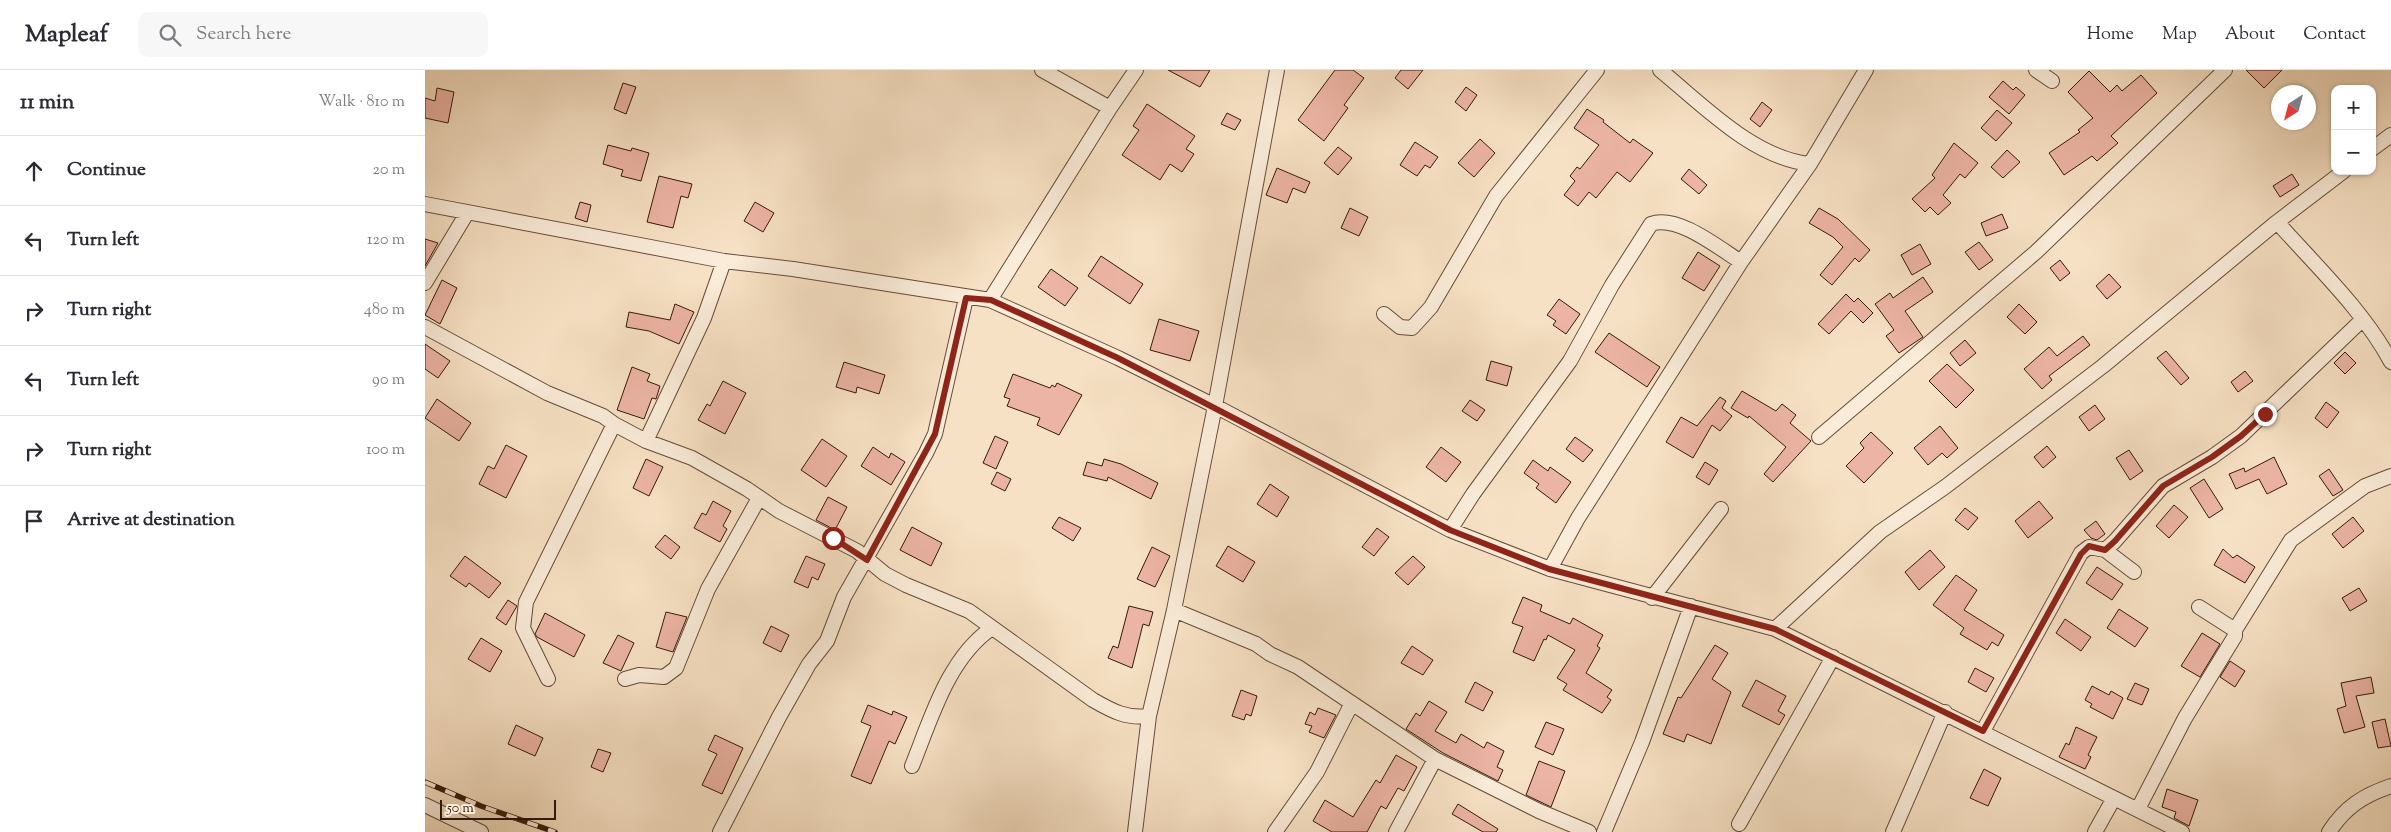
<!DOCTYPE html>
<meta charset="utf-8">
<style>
:root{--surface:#fff;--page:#f7f7f7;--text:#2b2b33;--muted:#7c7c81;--line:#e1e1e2}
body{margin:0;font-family:"Sorts Mill Goudy",serif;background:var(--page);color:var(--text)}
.controls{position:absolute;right:15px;top:15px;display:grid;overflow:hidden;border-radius:10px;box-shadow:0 1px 4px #0004}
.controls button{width:45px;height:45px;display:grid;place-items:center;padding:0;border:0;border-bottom:1px solid var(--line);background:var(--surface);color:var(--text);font:25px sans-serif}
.compass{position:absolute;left:1846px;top:15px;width:45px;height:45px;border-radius:50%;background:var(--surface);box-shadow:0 1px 4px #0004;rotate:216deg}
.scale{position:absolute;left:15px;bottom:12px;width:116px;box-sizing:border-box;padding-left:5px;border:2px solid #341a0b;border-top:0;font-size:14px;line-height:18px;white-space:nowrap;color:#341a0b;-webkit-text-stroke:4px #faecd9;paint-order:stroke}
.stop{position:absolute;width:15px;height:15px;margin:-11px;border:4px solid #8f2418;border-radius:50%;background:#fff}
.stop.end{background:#8f2418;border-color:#fff;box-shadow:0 1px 5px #0008}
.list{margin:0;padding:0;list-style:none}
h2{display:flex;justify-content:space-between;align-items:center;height:65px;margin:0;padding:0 20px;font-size:21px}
h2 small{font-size:16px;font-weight:400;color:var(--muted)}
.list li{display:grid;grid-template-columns:32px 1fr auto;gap:15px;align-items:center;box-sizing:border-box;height:70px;padding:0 20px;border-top:1px solid var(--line)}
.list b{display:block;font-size:19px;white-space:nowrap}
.list em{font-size:16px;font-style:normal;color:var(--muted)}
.icon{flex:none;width:28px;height:28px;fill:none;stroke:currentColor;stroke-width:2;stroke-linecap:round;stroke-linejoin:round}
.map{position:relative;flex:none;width:1966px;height:762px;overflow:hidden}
header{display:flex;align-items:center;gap:30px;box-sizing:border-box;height:70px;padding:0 25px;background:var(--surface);border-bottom:1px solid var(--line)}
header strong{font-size:24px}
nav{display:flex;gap:28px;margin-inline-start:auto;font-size:18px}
.search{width:350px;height:45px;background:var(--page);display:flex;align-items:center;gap:12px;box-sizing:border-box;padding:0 18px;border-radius:10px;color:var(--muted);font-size:19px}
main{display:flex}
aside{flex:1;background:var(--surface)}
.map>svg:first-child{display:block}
.building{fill:#ecb4a4;stroke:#341a0b}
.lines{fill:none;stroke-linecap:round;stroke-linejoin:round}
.minor-casing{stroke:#654c39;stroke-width:16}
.minor{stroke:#faecd9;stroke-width:14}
.rail-casing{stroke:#341a0b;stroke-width:5.5}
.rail{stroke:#faecd9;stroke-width:4;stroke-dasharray:11;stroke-linecap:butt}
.route{stroke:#8f2418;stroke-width:6}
</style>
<header>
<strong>Mapleaf</strong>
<div class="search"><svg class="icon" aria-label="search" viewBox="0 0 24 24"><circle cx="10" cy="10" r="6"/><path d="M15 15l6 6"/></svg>Search here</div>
<nav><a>Home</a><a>Map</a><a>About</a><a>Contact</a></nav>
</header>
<main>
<aside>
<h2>11 min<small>Walk · 810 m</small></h2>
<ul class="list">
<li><svg class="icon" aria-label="ahead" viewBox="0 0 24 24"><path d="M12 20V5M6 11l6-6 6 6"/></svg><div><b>Continue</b></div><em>20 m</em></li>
<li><svg class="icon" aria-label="left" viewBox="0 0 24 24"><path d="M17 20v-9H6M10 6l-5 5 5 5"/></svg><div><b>Turn left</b></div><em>120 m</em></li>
<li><svg class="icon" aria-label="right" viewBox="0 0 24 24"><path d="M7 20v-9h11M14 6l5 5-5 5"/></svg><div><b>Turn right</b></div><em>480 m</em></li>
<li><svg class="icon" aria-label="left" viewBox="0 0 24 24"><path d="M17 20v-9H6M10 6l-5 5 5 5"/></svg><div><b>Turn left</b></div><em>90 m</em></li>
<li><svg class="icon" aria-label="right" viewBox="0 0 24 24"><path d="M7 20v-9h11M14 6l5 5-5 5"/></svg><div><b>Turn right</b></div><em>100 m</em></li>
<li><svg class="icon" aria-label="arrive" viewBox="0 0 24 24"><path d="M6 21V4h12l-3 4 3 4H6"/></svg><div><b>Arrive at destination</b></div></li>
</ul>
</aside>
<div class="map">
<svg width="1966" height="762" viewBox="0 0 1966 762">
<rect width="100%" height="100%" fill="#f7e1c4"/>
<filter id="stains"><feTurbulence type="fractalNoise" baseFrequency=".004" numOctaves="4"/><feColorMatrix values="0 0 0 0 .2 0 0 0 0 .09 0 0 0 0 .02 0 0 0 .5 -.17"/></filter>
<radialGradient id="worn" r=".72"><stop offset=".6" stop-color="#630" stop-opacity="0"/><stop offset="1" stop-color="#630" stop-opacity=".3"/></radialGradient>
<path class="building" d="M743 0H785L775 17Z
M910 0H928L939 8 919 35 923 38 899 71 873 50Z
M976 0H998L983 19 970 8Z
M1821 0H1857L1839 18Z
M1664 1 1685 22 1692 15 1697 21 1716 5 1732 23 1686 66 1693 73 1672 91 1667 86 1639 105 1624 83 1655 62 1653 60 1668 48 1643 22Z
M1578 11 1588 20 1591 17 1600 25 1584 44 1564 27Z
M198 13 211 17 201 44 189 39Z
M1041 17 1052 25 1041 41 1030 32Z
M12 18 29 22 23 53 0 48V28L10 31Z
M1337 32 1347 40 1335 57 1325 49Z
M722 34 770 66 761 79 769 84 757 102 745 94 735 110 697 85 714 60 708 56Z
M1162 39 1179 50 1178 52 1205 73 1208 69 1228 83 1205 112 1192 102 1171 128 1164 122 1153 136 1139 125 1150 111 1145 106 1152 97 1155 99 1174 75 1149 58Z
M1572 40 1587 53 1571 71 1556 58Z
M802 43 816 50 810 60 796 54Z
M1055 69 1070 83 1049 107 1033 93Z
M990 72 1013 87 1005 98 1000 95 992 106 975 95Z
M1529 73 1553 93 1540 108 1535 104 1518 125 1526 133 1513 145 1505 137 1500 142 1487 129 1510 108 1507 105Z
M183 75 206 81 207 78 224 83 216 111 196 106 198 100 178 94Z
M913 77 927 88 913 105 899 93Z
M1582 80 1595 92 1578 108 1566 97Z
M852 98 885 112 880 123 868 118 862 133 841 125Z
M1264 99 1282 115 1274 124 1256 109Z
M1867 104 1874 115 1855 127 1848 116Z
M234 106 267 114 263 128 256 126 248 158 222 152Z
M155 132 166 135 162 152 150 148Z
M330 132 349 143 338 162 319 151Z
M925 138 943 147 934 166 916 158Z
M1394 138 1413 149 1445 180 1434 192 1430 188 1407 215 1395 205 1418 177 1408 167 1384 153Z
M1577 144 1583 158 1561 166 1556 153Z
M0 169 13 173 0 196Z
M1554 172 1568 190 1554 200 1540 182Z
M1495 174 1506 194 1487 205 1476 185Z
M1273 182 1295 196 1279 221 1257 208Z
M676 186 718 214 705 234 663 206Z
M1635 190 1645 203 1635 211 1625 198Z
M626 199 653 218 640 236 613 217Z
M1684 204 1696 217 1682 229 1671 216Z
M1498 207 1508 222 1480 241 1498 267 1474 283 1461 266 1469 260 1450 234 1465 223 1468 228Z
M17 210 32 218 15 254 0 245Z
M1421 224 1429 232 1433 228 1448 243 1438 253 1426 241 1404 264 1393 254Z
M1134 229 1155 244 1141 264 1128 255 1131 251 1122 245Z
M250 234 269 242 254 274 224 261 201 257 204 242 245 250Z
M1594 234 1612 252 1600 264 1582 247Z
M734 249 774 261 765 291 725 280Z
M1184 263 1235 297 1222 317 1170 282Z
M1658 266 1665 275 1624 306 1627 310 1617 319 1599 299 1624 277 1632 286Z
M1540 270 1551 283 1535 296 1525 283Z
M0 274 25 291 13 308 0 299Z
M1741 281 1764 308 1756 315 1732 288Z
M1920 282 1931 293 1920 304 1909 293Z
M1066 291 1087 297 1082 316 1061 310Z
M419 292 460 305 454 324 432 317 431 323 411 317Z
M1522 294 1549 320 1531 338 1504 311Z
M207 297 225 304 222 311 235 316 231 329 227 328 219 349 192 340Z
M1820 301 1828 311 1813 322 1806 312Z
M588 304 625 318 627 315 630 317 632 313 657 325 634 365 612 355 615 348 582 336 585 329 579 327Z
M298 311 321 323 300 364 273 350 282 334 285 336Z
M1317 321 1351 341 1357 334 1371 345 1365 353 1386 371 1348 412 1339 404 1361 377 1324 346 1323 348 1306 338Z
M1295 327 1301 331 1297 338 1307 346 1295 361 1287 355 1268 388 1241 372 1256 347 1272 356Z
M12 329 46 353 34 371 0 348Z
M1045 330 1060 340 1052 351 1037 341Z
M1901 332 1914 342 1902 358 1890 348Z
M1670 335 1680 349 1664 361 1654 347Z
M1515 356 1533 378 1522 388 1517 383 1503 395 1489 378Z
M1446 362 1468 383 1439 413 1421 396 1439 378 1435 373Z
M570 366 583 372 571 399 558 393Z
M1150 367 1168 380 1158 392 1141 379Z
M397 369 422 386 401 417 376 400Z
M81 375 102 386 81 428 54 414 63 396 69 399Z
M1622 376 1631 387 1618 398 1609 387Z
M448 377 464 388 466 383 480 392 466 415 436 396Z
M1016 377 1036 392 1021 412 1001 397Z
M1704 380 1718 401 1705 410 1691 388Z
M1849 387 1862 414 1842 424 1834 409 1811 419 1804 404 1819 398 1820 402Z
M221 389 238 397 224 426 208 418Z
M679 389 696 394 733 413 726 429 683 407 682 411 658 405 662 392 677 396Z
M1108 390 1123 401 1125 397 1146 412 1131 433 1111 418 1114 414 1099 403Z
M1280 392 1293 400 1284 415 1271 407Z
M1904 399 1918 420 1908 426 1894 406Z
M572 402 586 409 580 421 566 414Z
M1779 409 1798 439 1784 448 1765 418Z
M845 414 864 427 852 447 832 434Z
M403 427 422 437 410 460 391 450Z
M288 431 306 441 298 456 302 459 295 472 269 458 277 443 281 445Z
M1614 431 1628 448 1603 468 1590 451Z
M1749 435 1763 447 1744 468 1731 456Z
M1540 438 1553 448 1543 460 1530 450Z
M634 447 656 458 648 471 627 458Z
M1928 447 1939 461 1918 478 1907 464Z
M1671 451 1680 464 1672 470 1666 468 1659 460Z
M487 457 517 473 506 496 475 480Z
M952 458 964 467 949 486 937 477Z
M240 465 255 477 246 489 230 477Z
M803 476 830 492 818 512 791 496Z
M727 477 745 486 730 517 712 509Z
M1798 479 1808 488 1812 485 1830 497 1820 513 1789 495Z
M1505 480 1520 497 1494 520 1480 502Z
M40 486 76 513 64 528 44 513 41 517 25 506Z
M381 486 400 494 393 510 387 507 383 518 369 512Z
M988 486 1000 497 983 515 970 503Z
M1672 497 1698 514 1687 530 1661 513Z
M1531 505 1552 520 1539 540 1579 565 1573 576 1567 572 1562 580 1535 564 1539 558 1508 535Z
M1934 518 1942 531 1925 541 1917 528Z
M1098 527 1117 535 1115 541 1145 554 1148 548 1178 565 1172 576 1175 578 1161 603 1187 620 1182 627 1186 630 1177 643 1138 620 1142 614 1132 608 1150 580 1123 565 1121 570 1119 569 1109 591 1088 582 1098 557 1087 553Z
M83 530 92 536 81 555 71 548Z
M704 536 728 542 724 556 718 554 707 598 683 588 688 576 693 578Z
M1694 539 1723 558 1710 577 1682 558Z
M241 542 262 547 248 582 231 577Z
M120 543 160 565 149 587 112 567 110 564Z
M1640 549 1666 567 1656 581 1631 563Z
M346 556 364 565 356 582 338 573Z
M1777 563 1795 574 1775 607 1756 596Z
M193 565 209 573 196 601 178 593Z
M56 568 77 581 65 602 43 589Z
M1290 575 1303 583 1287 609 1306 622 1286 674 1262 664 1259 672 1238 664 1253 627 1256 628Z
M987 576 1008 590 998 605 976 593Z
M1805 591 1820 601 1810 617 1795 607Z
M1550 598 1569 608 1561 622 1543 612Z
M1946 607 1949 623 1931 626 1940 657 1919 663 1912 639 1921 636 1916 613Z
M1331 610 1361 626 1353 641 1360 645 1354 655 1317 636Z
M1050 612 1068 622 1058 641 1040 632Z
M1710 613 1724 619 1717 635 1702 629Z
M1667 616 1684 625 1686 621 1698 628 1688 649 1665 637 1667 634 1660 630Z
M816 620 832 626 826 646 821 644 819 650 807 646Z
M1004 631 1022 642 1010 661 1031 673 1036 664 1059 678 1062 672 1079 681 1072 697 1078 700 1073 711 1018 683 981 659 991 643 995 646Z
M443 635 467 645 468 641 482 647 470 674 464 671 446 714 426 706 446 656 436 652Z
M893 638 911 645 899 668 884 662 887 656 880 654 885 642 890 645Z
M1960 649 1966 676 1953 678 1947 652Z
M1121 652 1139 659 1128 685 1110 677Z
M91 655 118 668 110 686 83 674Z
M1651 657 1672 667 1663 685 1666 687 1660 699 1634 687 1641 673 1644 675Z
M290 665 318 678 297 724 277 715 292 684 283 680Z
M173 679 186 683 178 702 166 697Z
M971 685 992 697 979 721 973 718 961 739 956 736 942 762H907L888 751 900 730 928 747 951 710 955 713Z
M1114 691 1140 701 1126 737 1101 725Z
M1559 699 1576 708 1563 736 1545 728Z
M1742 719 1773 730 1764 756 1749 748 1751 742 1737 737Z
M1033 734 1073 759 1071 762H1058L1027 744Z"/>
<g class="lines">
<defs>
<path id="minor" d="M617 0 685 38
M1235 0C1278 35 1328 88 1385 94
M1611 0 1627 11
M1947 79 1966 65
M0 134 299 191 368 199 565 230 685 38 711 0
M1852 152C1892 197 1938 240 1966 292
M0 213 42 143
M565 230 693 288 790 336 1025 460 1125 499 1350 559 1757 762
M959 244 975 257 987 258 1006 237 1071 126 1172 0
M0 257 122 323 178 346 189 354
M1394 367 1611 182 1800 0
M221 371 279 248 299 191
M1025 460 1048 424 1145 291 1187 215 1226 154C1252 144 1294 178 1316 192
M1680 480 1709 502
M1125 499 1153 448 1316 192 1385 94 1441 0
M1227 528 1296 439
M749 540 831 574 845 584 873 597 1010 689 1114 741 1164 762
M1350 559 1455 462 1520 417 1678 296 1852 152 1919 101
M1810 560 1866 470 1940 416 1966 406
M123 609 98 558 101 532 189 354 221 371 267 388 322 419 354 441 432 481 460 504 481 515 544 541 668 630C687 641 702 649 724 646
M200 609 214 605 239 607 251 598 283 519 334 428
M1558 661 1656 483 1664 477 1680 480 1690 471 1738 416 1787 387 1816 366 1938 249
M487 696C506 649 523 588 567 558
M0 735 56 762
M1713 739 1760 648 1810 566V560L1774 537
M1314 754 1408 587
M295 762 354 647 384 594 402 571 419 527 501 383 510 364 541 228
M710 762 724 646 749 540 790 336 852 0
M850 762 892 702 927 633
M971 762 1010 689
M1179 762 1217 672 1266 536
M1468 762 1520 642
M1670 762 1689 728
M1904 762C1920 737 1939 725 1966 716"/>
</defs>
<use href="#minor" class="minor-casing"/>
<use href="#minor" class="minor"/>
<defs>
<path id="rail" d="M0 712 56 736 130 762"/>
</defs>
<use href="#rail" class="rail-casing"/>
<use href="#rail" class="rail"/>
</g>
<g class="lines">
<path class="route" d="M408 468 442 490 510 364 541 228 566 230 693 288 1025 460 1124 499 1350 559 1558 661 1656 484 1664 476 1680 480 1690 471 1738 416 1787 387 1816 366 1840 344"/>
</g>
<rect width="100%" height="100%" filter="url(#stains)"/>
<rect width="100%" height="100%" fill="url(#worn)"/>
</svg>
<div class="controls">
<button>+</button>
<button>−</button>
</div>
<svg class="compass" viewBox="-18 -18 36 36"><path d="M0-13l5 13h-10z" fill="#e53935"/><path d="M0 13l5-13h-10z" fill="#7c7c81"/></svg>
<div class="scale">50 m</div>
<div class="stop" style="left:408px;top:468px"></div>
<div class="stop end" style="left:1840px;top:344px"></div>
</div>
</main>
